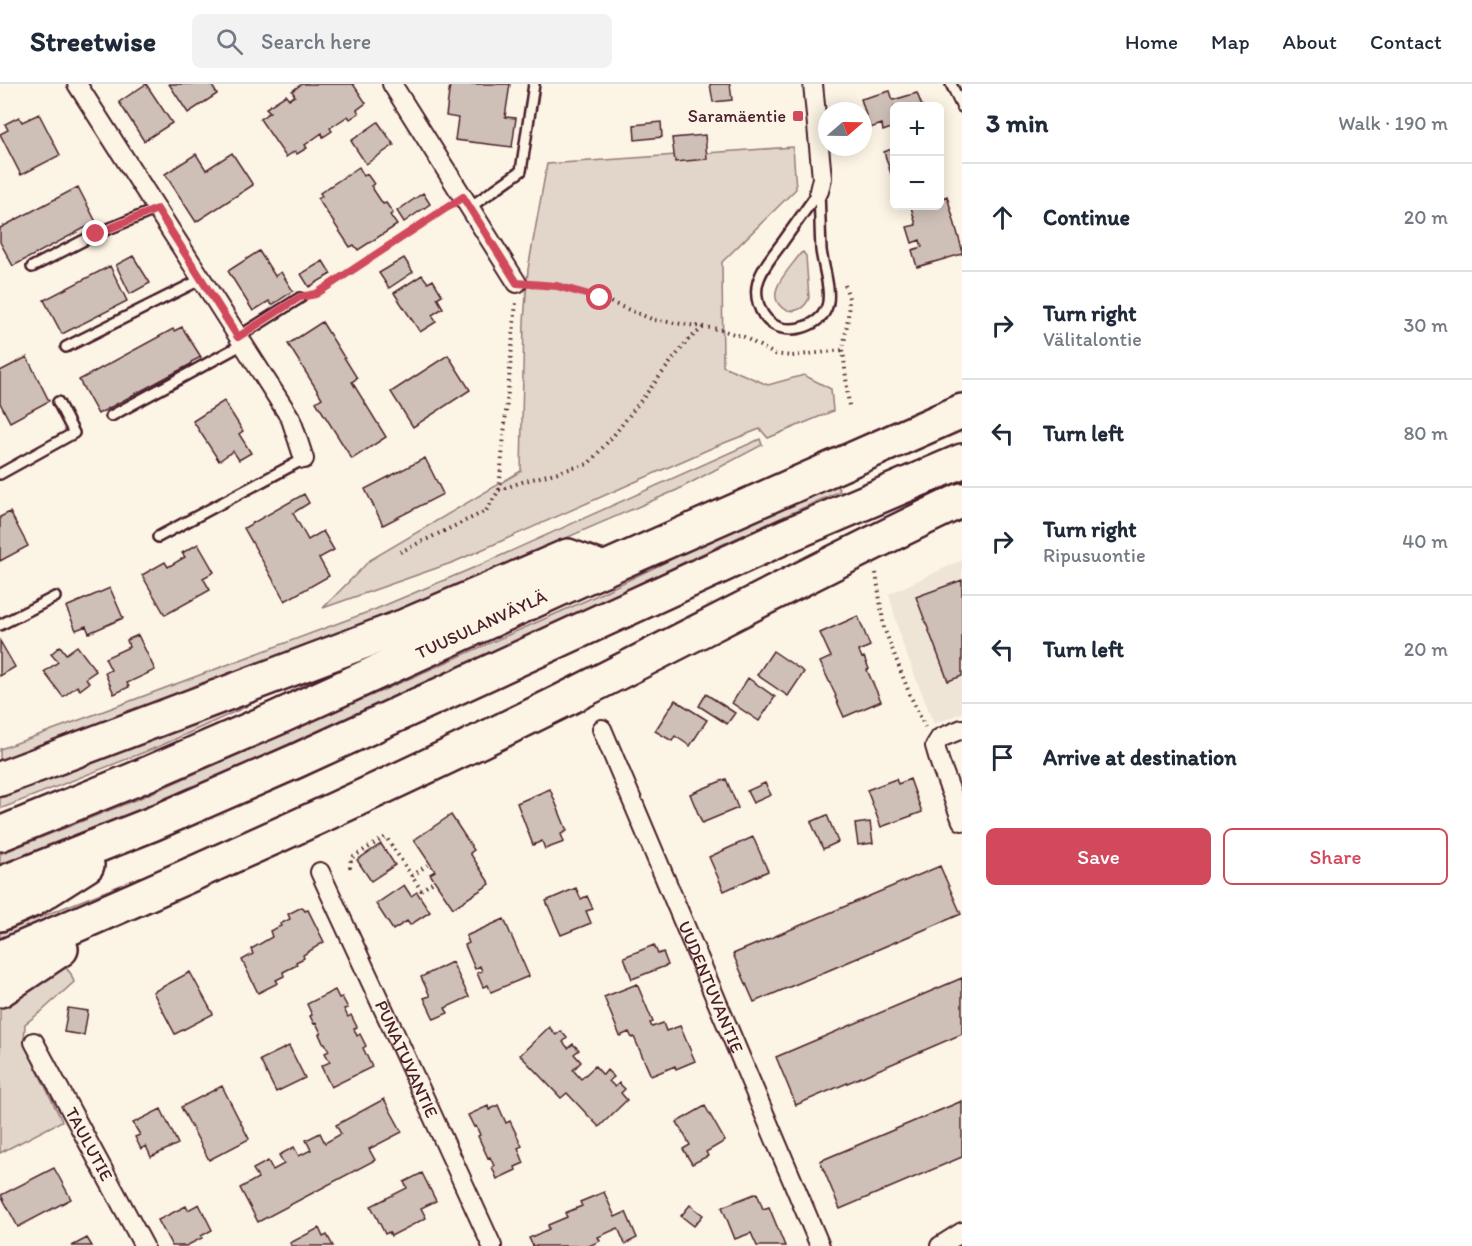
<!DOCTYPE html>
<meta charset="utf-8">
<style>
:root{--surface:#fff;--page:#f2f2f3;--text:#1f2937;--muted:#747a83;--line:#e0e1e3;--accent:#d1495b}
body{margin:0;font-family:Itim,sans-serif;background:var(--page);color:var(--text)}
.controls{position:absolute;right:18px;top:18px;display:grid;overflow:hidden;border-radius:9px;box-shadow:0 3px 15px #0003}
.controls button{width:54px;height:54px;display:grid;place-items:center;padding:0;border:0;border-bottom:2px solid var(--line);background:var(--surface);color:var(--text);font:30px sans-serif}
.compass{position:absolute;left:818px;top:18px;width:54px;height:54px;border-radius:50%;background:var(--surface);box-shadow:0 3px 15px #0003;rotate:70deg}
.stop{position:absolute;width:18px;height:18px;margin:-14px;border:4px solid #d1495b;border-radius:50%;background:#fff}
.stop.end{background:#d1495b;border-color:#fff;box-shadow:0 2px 6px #0008}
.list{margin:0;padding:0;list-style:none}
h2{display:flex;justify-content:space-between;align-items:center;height:78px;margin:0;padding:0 24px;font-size:26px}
h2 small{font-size:20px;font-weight:400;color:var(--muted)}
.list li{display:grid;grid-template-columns:39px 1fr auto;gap:18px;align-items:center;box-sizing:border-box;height:108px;padding:0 24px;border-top:2px solid var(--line)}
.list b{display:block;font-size:22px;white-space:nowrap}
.list p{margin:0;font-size:20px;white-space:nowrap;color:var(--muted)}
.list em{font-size:20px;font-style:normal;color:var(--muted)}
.actions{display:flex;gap:12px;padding:18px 24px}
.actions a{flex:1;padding:14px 0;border:2px solid var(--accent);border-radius:9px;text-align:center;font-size:21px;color:var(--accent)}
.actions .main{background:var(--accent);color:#fff}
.icon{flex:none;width:33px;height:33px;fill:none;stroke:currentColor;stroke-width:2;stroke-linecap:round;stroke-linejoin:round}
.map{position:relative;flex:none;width:962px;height:1162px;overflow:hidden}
header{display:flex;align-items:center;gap:36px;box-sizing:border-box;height:84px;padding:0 30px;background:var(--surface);border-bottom:2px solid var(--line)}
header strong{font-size:28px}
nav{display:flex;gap:33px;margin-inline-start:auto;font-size:21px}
.search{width:420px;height:54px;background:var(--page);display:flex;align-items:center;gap:15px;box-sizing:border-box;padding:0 21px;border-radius:9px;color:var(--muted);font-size:22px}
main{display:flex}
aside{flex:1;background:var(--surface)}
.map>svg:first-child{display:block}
.built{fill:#eee5d7}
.green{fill:#e2d5ca;stroke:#967a7a;stroke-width:1.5}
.building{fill:#cfc0b7;stroke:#4a1f2b;stroke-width:1.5}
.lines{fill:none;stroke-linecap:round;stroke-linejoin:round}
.lane-casing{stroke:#4a1f2b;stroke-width:14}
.street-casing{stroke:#4a1f2b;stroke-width:22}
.highway-casing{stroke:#4a1f2b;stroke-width:38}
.path{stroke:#4a1f2b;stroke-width:4;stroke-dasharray:1.5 4.5;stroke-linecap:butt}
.lane{stroke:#fcf5e5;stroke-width:9}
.street{stroke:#fcf5e5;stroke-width:18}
.highway{stroke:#fcf5e5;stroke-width:33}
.route{stroke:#d1495b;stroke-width:8}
.poi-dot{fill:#d1495b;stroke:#fcf5e5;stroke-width:2}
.labels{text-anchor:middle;stroke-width:6;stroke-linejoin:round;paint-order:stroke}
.poi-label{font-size:18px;fill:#4a1f2b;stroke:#fcf5e5;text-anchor:end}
.street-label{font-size:18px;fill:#4a1f2b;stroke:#fcf5e5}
</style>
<header>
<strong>Streetwise</strong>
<div class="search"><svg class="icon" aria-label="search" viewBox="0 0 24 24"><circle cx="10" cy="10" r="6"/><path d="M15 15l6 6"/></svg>Search here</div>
<nav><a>Home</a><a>Map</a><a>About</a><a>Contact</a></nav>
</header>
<main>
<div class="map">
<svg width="962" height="1162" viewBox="0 0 962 1162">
<rect width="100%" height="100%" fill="#fcf5e5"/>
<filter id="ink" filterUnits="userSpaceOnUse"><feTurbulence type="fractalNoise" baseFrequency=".0167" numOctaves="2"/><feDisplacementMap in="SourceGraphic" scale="12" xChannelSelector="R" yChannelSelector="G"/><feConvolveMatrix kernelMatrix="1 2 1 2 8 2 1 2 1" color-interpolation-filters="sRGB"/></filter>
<g filter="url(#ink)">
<path class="built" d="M962 476V629L934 640 902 559 889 510Z"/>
<path class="green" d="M793 63 796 105 722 178 723 282 768 301 804 291 831 305 833 327 768 354 760 345 714 363 454 478 323 524 370 476 521 387 524 237 528 185 547 80Z
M803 168 806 172 809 214C801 236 769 227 777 204 781 192 793 180 801 169Z
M760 355 762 361 677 406 390 530 120 631 0 681V665L93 631 376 525 480 481Z
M837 401 840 407 708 467 590 523 289 661 145 724 0 782V770L140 714 587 516 705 459Z
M246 618 248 622 160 662 0 725V713Z
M171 781 175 784 0 862V849Z
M63 880 71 890 74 898 42 927 25 940 24 959 62 1037 0 1069V924Z"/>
<path class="building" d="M146 0 172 39 144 57 119 18Z
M169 0H211L217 10 188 29Z
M302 0H353L366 19 357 26 359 29 350 35 348 32 330 44 332 47 323 53 322 49 305 61 307 64 297 70 295 67 286 73 260 35 270 28 266 24 286 11 289 15 295 12 292 7Z
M450 0H510L505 33 516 34 512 63 455 56 458 34 446 32Z
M710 0H730L732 16 713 18Z
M890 7 893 16 917 9 922 22H894V43L883 47 882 40 870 44 861 15Z
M39 30 60 71 21 91 0 50 8 46 5 40 19 33 22 38Z
M378 38 394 61 366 80 351 57Z
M661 38 662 53 635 56 634 41Z
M705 51 707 75 675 78 672 54Z
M894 64V89L891 90 884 68Z
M232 69 253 101 196 138 165 90 196 70 206 86Z
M359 83 364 92 367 90 374 100 371 102 383 120 386 119 393 129 390 131 397 141 358 166 354 161 350 163 318 115 322 112 320 109Z
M78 103 96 138 13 182 0 158V144Z
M423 109 430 120 404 138 397 127Z
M947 112 962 165V170L917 183 912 166 922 163 920 156 912 159 907 143 916 141 911 123 915 122H940V115Z
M259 167 275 192 281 188 293 207 272 221 269 217 253 227 228 187Z
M133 172 150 199 130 210 116 181Z
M404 174 413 188 389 204 379 189Z
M323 177 331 190 309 203 301 190Z
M110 182 127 217 62 250 44 216Z
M422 191 428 199 433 196 442 211 437 214 443 224 432 231 436 238 420 248 394 209Z
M322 238 357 294 352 298 386 353 352 375 316 318 322 314 288 260Z
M182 243 201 273 191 278V280L98 330 79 296 173 245 174 247Z
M448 271 470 306 413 343 391 308Z
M27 273 49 317 10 338 0 319V287Z
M224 317 243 347 239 350 251 369 239 376 233 367 219 377 193 337Z
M425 374 443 410 383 441 365 405Z
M304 410 309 419 293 429 308 456 323 447 334 466 319 474 329 492 285 517 244 444Z
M10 428 28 462 0 477V433Z
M198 460 214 488 203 494 210 506 165 531 142 491 165 478 168 483 185 473 182 469Z
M962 496V592L948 597 916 513Z
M110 504 123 534 89 549 86 542 76 546 66 523Z
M858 532 870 562 859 567 862 574 864 573 869 585 867 586 881 617 844 633 835 613 836 612 820 578 831 573 820 549Z
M138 551 155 586 127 599 129 603 114 610 105 589 111 586 105 574 129 563 127 556Z
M0 557 15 583 0 592Z
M60 562 66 570 77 562 96 587 86 594 89 599 80 606 77 602 63 613 44 588 58 578 51 570Z
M773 567 804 588 788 612 757 591Z
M748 594 775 613 759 637 732 619Z
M706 610 735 629 727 640 699 622Z
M675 616 707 636 690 662 675 652 672 657 655 647Z
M726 695 738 724 702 739 690 710Z
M896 695 898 700 910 695 922 728 881 743 867 706Z
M765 699 771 711 753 719 747 707Z
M550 705 567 747 561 750 564 758 545 765 542 757 533 761 517 719Z
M451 731 474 766 470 769 490 800 453 824 430 790 435 787 414 756Z
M827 731 838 758 823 765 811 738Z
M870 738 873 759 858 761 855 740Z
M753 753 768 787 724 807 709 773Z
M381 760 395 781 371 797 357 776Z
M940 782 961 830 754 918 733 870Z
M404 801 411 812 417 808 430 828 410 841 407 837 393 846 376 820Z
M576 804 581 815 587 812 593 825 586 827 591 839 561 851 546 817Z
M302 823 305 827 308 826 324 858 303 871 304 874 296 878 297 881 283 888 284 892 276 896 278 899 258 909 242 876 253 870 251 865 272 853 270 847 281 842 280 840 290 835 288 830Z
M504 835 529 892 491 908 488 901 483 903 477 889 482 887 480 882 475 885 465 861 469 859 466 852Z
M654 861 658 870 663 868 668 881 632 895 624 873Z
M452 878 469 913 445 924 448 929 434 935 424 914 430 912 421 893Z
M190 888 213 930 175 950 153 908Z
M962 894V950L796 1021 776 973Z
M637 900 653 938 650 939 652 943 663 939 666 947 680 942 695 977 676 985 675 982 651 992 634 953 632 954 629 948 620 952 604 913Z
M335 906 339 914 342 913 348 924 344 925 348 933 351 931 357 943 354 945 357 952 360 950 366 962 363 964 372 983 331 1003 321 982 330 978 325 969 329 967 325 959H323L319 950 321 949 316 939 314 940 310 932 312 931 307 920Z
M68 924 88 927 84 951 64 948Z
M549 943 556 951 561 947 567 954 563 958 568 964 573 960 579 966 574 970 581 978 573 986 581 995 595 982 603 991 607 986 614 993 609 997 615 1003 619 999 625 1005 621 1009 627 1016 599 1043 567 1009 561 1014 520 971Z
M289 962 305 994 276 1008 260 976Z
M222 1002 249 1055 209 1076 181 1023Z
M384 1015 402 1048 369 1065 375 1076 258 1138 240 1104 258 1094 253 1085 268 1077 273 1086 284 1080 279 1071 294 1063 299 1072 311 1066 306 1056 320 1049 325 1059 341 1050 336 1041Z
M962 1017V1073L840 1125 820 1077Z
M498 1021 506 1039 510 1037 522 1062 518 1064 524 1079 515 1083 516 1086 497 1095 492 1083 494 1082 490 1073 488 1074 478 1052 480 1051 476 1042 474 1043 468 1031 488 1022 489 1026Z
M705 1022 725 1057 706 1068 708 1072 692 1080 683 1065 690 1061 677 1038Z
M161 1025 178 1060 151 1073 146 1062 141 1065 135 1053 140 1051 133 1039Z
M54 1084 71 1115 18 1143 1 1111Z
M422 1089 436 1117 421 1124 426 1134 391 1152 389 1148 385 1150 371 1122 407 1104 404 1098Z
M604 1108 615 1133 626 1128 637 1154 625 1160 618 1144 598 1153 600 1157 589 1162H533L529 1154 549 1145 548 1141 567 1133 565 1129 582 1122 580 1118Z
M757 1109 763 1125 769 1123 785 1162H757L751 1149 735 1155 722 1123Z
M199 1120 212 1146 201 1152 202 1154 186 1162H172L158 1136 186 1122 188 1126Z
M690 1121 703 1131 694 1142 681 1132Z
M319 1144 323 1153 327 1151 333 1162H292L290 1159Z
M87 1154 92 1162H72Z"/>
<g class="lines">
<defs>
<path id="lane" d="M951 0 962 23
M819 107C820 127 820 147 821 166 823 183 833 210 826 225 818 244 787 251 771 239 759 230 754 212 758 198 762 184 773 171 782 159 794 142 807 124 819 107Z
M470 123 521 87 534 0
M32 183 96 150 157 125
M238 253 300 214
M66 263 202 195
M111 332 243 260
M0 390 74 349 58 318
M158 453 304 375
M0 541 55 513"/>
<g id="street">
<path d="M77 0 291 335 304 375"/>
<path d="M392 0 517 199"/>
<path d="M813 0 822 94 819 107"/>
<path id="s1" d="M602 645 820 1162"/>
<path d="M962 645 940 654 935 662 940 679 962 737"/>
<path id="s2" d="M320 788 407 976 492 1162"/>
<path id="s3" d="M34 958 144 1162"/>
<path d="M940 1162 962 1148"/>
</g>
<g id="highway">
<path d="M0 695 405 542 568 472 604 485"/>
<path id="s4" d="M0 750 133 696 277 634 579 496 962 327"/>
<path d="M0 800 152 740 296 677 786 452 962 377"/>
<path d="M0 830 32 816 87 781"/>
<path d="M0 874C189 793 376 709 560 618 694 551 826 480 962 416"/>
<path d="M0 906 61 865"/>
</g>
</defs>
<use href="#lane" class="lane-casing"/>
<use href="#street" class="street-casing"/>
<use href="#highway" class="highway-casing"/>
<path class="path" d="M535 200 557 202 600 214 654 236 718 245 744 253 774 270 792 272 843 266
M845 201 849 214 848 234 843 266 849 322
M313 210H316L448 123
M499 406 525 397 588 380 614 351 688 256 704 243
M400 468 486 427 499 406 516 218
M876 489 884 544 910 611 925 643
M350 784 351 774 386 753 421 806 435 797
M412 792 430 779"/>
<use href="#lane" class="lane"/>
<use href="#street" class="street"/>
<use href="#highway" class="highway"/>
</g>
</g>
<g class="lines" filter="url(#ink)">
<path class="route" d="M96 150 157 125 238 253 300 213 316 210 463 113 517 199 557 202 600 214"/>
</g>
<rect class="poi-dot" x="792" y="26" width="12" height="12" rx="3"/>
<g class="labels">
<g class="poi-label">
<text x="786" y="38">Saramäentie</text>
</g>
<g class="street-label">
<text dy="6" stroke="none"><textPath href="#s4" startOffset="525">TUUSULANVÄYLÄ</textPath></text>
<text dy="6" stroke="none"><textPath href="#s1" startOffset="280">UUDENTUVANTIE</textPath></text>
<text dy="6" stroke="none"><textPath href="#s2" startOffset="206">PUNATUVANTIE</textPath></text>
<text dy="6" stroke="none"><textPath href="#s3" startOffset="116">TAULUTIE</textPath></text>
</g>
</g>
</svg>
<div class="controls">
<button>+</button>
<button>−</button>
</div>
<svg class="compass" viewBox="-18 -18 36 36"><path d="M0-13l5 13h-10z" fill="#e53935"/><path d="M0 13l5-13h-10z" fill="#747a83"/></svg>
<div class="stop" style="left:600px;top:214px"></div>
<div class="stop end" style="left:96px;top:150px"></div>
</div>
<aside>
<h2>3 min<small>Walk · 190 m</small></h2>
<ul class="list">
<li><svg class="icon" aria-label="ahead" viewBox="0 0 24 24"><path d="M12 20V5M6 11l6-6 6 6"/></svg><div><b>Continue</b></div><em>20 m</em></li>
<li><svg class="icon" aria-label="right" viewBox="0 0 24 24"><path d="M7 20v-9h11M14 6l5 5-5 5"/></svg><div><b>Turn right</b><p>Välitalontie</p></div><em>30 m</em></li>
<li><svg class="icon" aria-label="left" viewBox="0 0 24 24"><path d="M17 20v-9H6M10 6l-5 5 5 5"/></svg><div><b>Turn left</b></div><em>80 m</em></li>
<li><svg class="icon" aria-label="right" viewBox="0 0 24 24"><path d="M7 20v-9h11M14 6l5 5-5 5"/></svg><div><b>Turn right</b><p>Ripusuontie</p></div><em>40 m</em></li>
<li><svg class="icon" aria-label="left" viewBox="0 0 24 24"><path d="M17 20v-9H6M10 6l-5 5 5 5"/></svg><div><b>Turn left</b></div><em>20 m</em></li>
<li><svg class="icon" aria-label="arrive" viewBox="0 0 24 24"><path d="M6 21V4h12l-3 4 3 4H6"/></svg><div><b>Arrive at destination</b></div></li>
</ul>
<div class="actions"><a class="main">Save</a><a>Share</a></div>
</aside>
</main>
